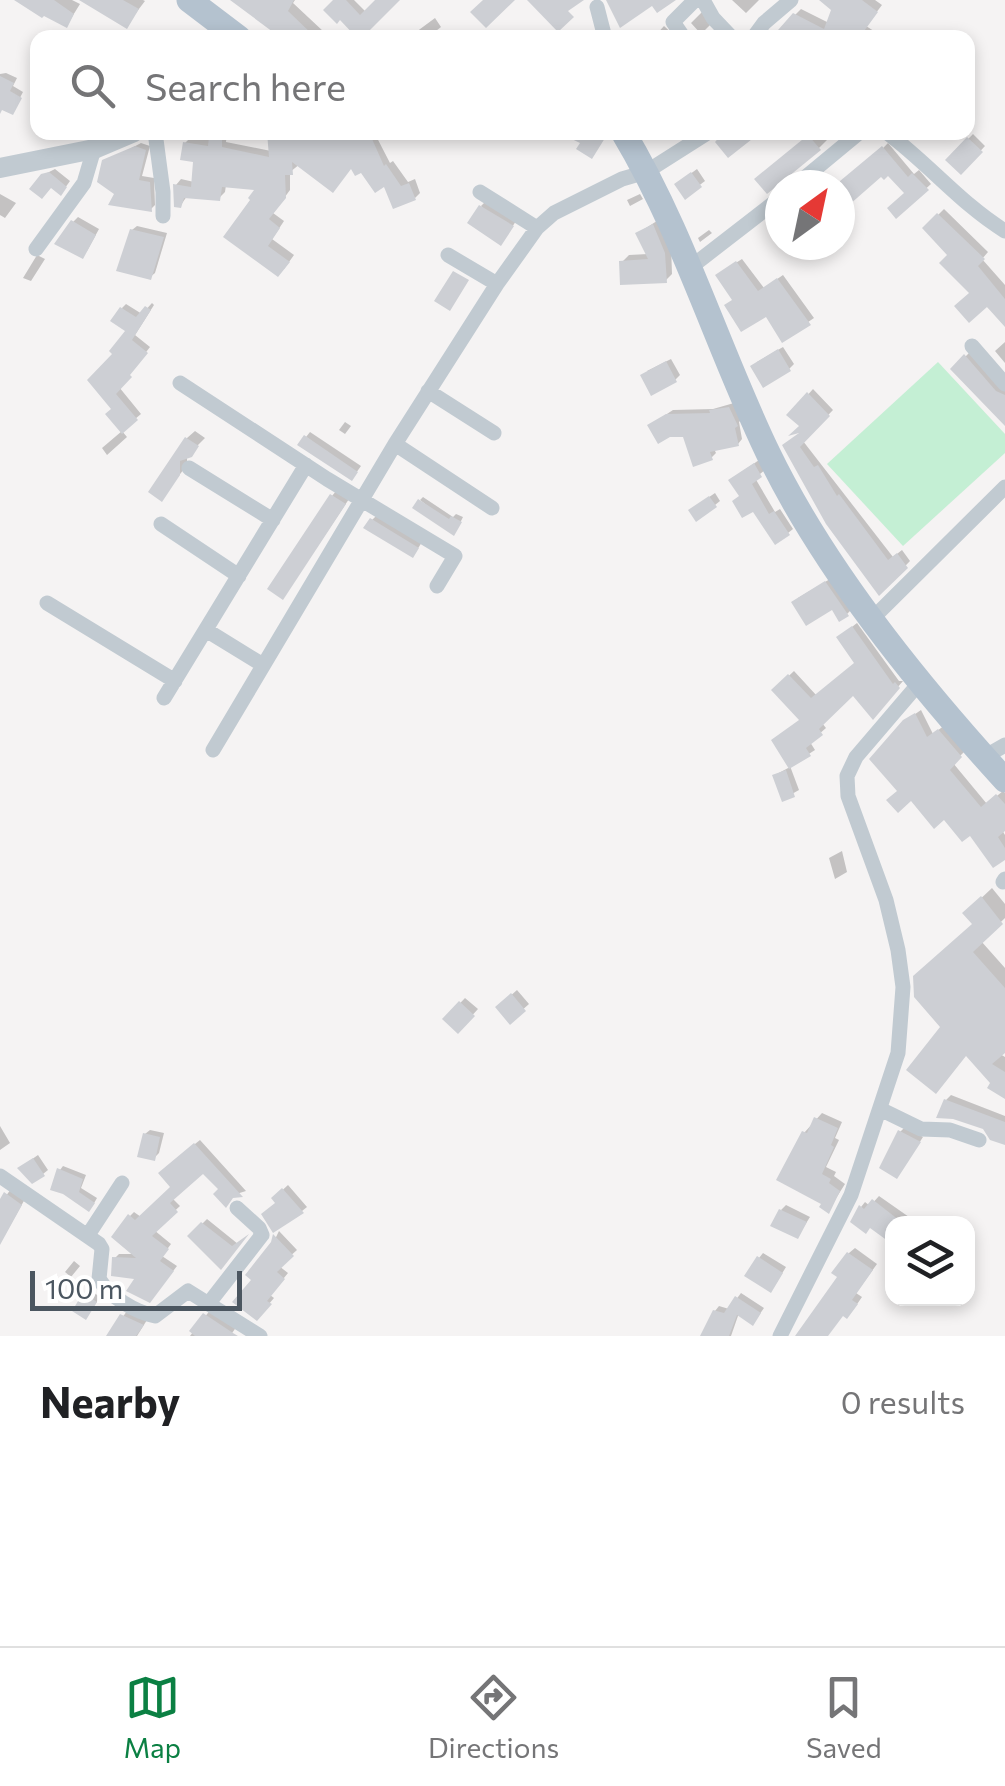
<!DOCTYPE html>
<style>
:root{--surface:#fff;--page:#f2f2f2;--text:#202124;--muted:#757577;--line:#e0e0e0;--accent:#0b8043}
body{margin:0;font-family:Commissioner,sans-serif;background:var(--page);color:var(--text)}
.controls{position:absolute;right:30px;bottom:30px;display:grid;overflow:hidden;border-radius:20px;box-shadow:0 5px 15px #0003}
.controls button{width:90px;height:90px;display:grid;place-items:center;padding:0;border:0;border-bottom:2px solid var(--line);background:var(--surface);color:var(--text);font:50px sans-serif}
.compass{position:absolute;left:765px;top:170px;width:90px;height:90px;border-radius:50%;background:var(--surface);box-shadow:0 5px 15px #0003;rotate:33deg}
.scale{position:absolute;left:30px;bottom:25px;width:212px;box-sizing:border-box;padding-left:10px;border:5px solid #4b5660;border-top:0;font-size:28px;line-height:35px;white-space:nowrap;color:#4b5660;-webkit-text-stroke:8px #fff;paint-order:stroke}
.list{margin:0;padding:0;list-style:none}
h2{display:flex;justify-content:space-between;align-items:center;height:130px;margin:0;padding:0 40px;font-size:42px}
h2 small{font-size:32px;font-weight:400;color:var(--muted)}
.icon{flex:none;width:55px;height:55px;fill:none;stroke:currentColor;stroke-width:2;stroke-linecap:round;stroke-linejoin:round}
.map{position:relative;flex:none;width:1005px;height:1336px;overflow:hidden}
.search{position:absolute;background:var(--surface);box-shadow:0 5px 15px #0003;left:30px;right:30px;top:30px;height:110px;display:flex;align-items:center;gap:25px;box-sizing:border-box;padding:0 35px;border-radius:20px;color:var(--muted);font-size:38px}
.sheet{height:310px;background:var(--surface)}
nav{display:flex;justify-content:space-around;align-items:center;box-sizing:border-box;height:140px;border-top:2px solid var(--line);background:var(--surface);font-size:28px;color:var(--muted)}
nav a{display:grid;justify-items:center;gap:5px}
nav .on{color:var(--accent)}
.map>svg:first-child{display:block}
.green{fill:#c4efd4}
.shadow{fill:#0003}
.building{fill:#cdcfd4}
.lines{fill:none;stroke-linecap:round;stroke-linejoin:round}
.minor{stroke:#c1cad1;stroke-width:15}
.tertiary{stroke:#c1cad1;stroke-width:20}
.primary{stroke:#b4c2cf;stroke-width:25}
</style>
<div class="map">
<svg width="1005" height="1336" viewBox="0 0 1005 1336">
<rect width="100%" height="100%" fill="#f5f3f3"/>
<path class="green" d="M938 362 1005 434V453L903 546 827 464Z"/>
<path class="shadow" d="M18 0H72L80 4 67 25Z
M98 0H143L145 1 126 26Z
M234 0H295L293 3 324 32 318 38H286Z
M337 0H354L366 12 379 0H397L360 36Z
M732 0H759L746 13Z
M822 0H875L882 5 866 26 877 33 875 38H772L801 9 829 23 834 9Z
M703 11 712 23 701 34 691 23Z
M435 18 441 27 436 31 426 38H408Z
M664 26 677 38H653Z
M6 73 17 78 13 86 23 92 13 111 0 108V74Z
M217 132 227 133 226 142 271 151 270 132H374L390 163 393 161 408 182 415 179 420 193 415 198 352 166 300 164 290 172V190L273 213 284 221 272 239 294 255 284 269 226 236 258 189 226 185 225 192 219 198 187 196 181 205 176 185 181 179 194 182 196 160 185 143 191 137 211 140Z
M813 132H820L827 140 819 148 765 172Z
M973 134 985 146 961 172 948 160Z
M141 143 150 146 142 176 154 178 155 205 151 209 117 193 105 162Z
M888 143 914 174 919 170 931 184 897 215 907 193 888 173 840 191 839 185 853 172 857 175Z
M55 169 70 181 65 188 43 175Z
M697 169 705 181 685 196 682 180Z
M0 194 16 203 5 218 0 215Z
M640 194 643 199 630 206 627 200Z
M485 202 516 221 505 238 481 206Z
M944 209 988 252 982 259 1005 285V323L972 293 951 255 925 228Z
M78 217 99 229 87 251 73 222Z
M660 219 671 245 672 274 666 280 622 262 629 255 648 254 638 233Z
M137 226 167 233 155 273 150 277 132 230Z
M709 230 712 233 700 242 698 238Z
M37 255 45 259 31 281 23 278Z
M742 259 764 288 783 275 814 318 783 339 766 313 734 299 723 271Z
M152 303 154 305 135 335 150 347 119 387 141 414 122 430 114 409 116 354 129 330 122 308 126 304 142 314Z
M1005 342V363L995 351Z
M783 347 794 364 789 369 757 362Z
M971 351 1005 388V425L953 369Z
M671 359 680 375 675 380 647 371Z
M813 389 833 410 803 441 893 557 902 550 910 561 880 592 785 445 806 430 790 415Z
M734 403 741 420 739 422 742 439 738 444 714 449 716 453 711 458 685 434 650 425 673 410 713 409Z
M345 422 351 426 345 434 339 430Z
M122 431 127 437 107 455 102 448Z
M195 431 205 438 187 456V465L162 498 187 438Z
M310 432 361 466 356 473 306 437Z
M759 460 765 470 755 478 775 512 780 509 793 529 788 533 754 509 741 495 736 476Z
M336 491 349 499 287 592 332 496Z
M715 493 720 501 715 505 696 506Z
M423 497 453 517 456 514 463 517 457 529 420 500Z
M377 515 422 542 417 550 372 520Z
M830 579 852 609 847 614 798 598Z
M857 623 899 681H903L873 716 853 693 822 723 826 728 810 742 815 750 790 766 799 790 783 799 775 775 790 767 774 740 801 720 774 690 794 671 817 696 857 662 839 637Z
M921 710 933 734 945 725 966 750 953 763 987 804 1003 791 1005 793V827L1002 830 1005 835V857L971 832 900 791 905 721Z
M842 851 847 872 835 879 829 858Z
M992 888 1005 904V918L981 941 1005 968V1050L1000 1054 1005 1057V1096L943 1027 975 924V904Z
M517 990 529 1004 510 1021 498 1007Z
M465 998 478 1009 458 1031 445 1019Z
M951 1095 1005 1116V1143L946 1100Z
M822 1113 842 1122 835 1138 839 1140 826 1167 836 1172 834 1176 845 1184 828 1211 804 1133Z
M0 1126 10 1143 0 1150Z
M905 1127 923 1137 901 1171 900 1132Z
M150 1130 164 1133 159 1153 154 1158 145 1134Z
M200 1140 246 1191 233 1195 221 1189 203 1171 172 1198 180 1206 154 1230 171 1244 162 1256 177 1266 154 1296 139 1276 115 1258 119 1254H136L130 1216 134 1212 141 1217 174 1187 165 1168Z
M38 1155 48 1170 43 1174 25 1164Z
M63 1166 86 1175 81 1188 97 1198 93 1205 64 1192 60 1170Z
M288 1185 307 1207 292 1219 274 1198Z
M11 1189 25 1199 3 1238 0 1236V1204Z
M879 1196 909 1217 904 1224H892L891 1241 861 1207 865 1202 870 1206Z
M786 1205 810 1217 798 1236 781 1210Z
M207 1219 238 1244 221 1266 190 1236Z
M279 1231 297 1250 279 1266 288 1273 270 1295 274 1298 257 1318 255 1280Z
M855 1248 877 1264 856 1293 862 1297 853 1310 843 1314 827 1336H798L840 1277 849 1253Z
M763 1253 786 1267 775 1285 759 1258Z
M74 1261 80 1266 71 1277 65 1272Z
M90 1290 100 1297 90 1312 85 1295Z
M741 1293 764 1308 757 1318 739 1313 731 1336H703L715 1311 719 1306 729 1309Z
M211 1309 237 1326 230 1336H190Z
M127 1311 147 1320 137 1336H109Z"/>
<path class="building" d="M14 0H54L74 14 67 28 44 16 42 18Z
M79 0H123L139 9 127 29Z
M230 0H294L288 11 316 38H281Z
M333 0H346L360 15 375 0H400L362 38H357L340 20 337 24 323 10Z
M483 0H515L486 28 470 12Z
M527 0H584L568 11 574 17 558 32Z
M606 0H676L657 13 652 6 620 28Z
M819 0H862L878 12 859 38H771L793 13 824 29 831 10Z
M0 76 14 83 10 91 22 98 13 115 2 110 0 114Z
M267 132H369L384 166 386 164 401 186 409 183 416 200 393 209 384 187 375 193 361 173 355 176 351 169 333 193 292 162 293 175H285L286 198 269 219 280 228 268 246 290 262 278 277 223 237 250 200 248 198 254 190 222 187 220 201 184 198 181 208 174 207 173 184 191 187 193 162 180 160 183 142 208 146 209 137 222 138V147L269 157Z
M557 132H596L605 138 592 159 576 149 580 143Z
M724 132H761L728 158 715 142Z
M808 135 821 150 767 194 754 179Z
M967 137 983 152 961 175 945 160Z
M135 146 146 150 139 180 150 182 152 212 108 205 114 194 97 182 102 160Z
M882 146 908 177 912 173 929 190 896 219 887 208 904 193 888 176 884 180 881 177 849 205 840 194V181Z
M49 172 67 187 61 196 51 188 42 199 29 189 41 174Z
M691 172 702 187 685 200 674 184Z
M479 205 514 226 501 246 467 223Z
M937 213 985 259 978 266 1005 299V327L987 307 969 323 954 306 969 293 939 263 947 255 922 228Z
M71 220 96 235 83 259 54 244Z
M653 224 665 253 667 283 620 285 619 261 648 259 635 233Z
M130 229 164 237 151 280 116 271Z
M736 261 758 291 777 278 811 325 782 343 766 317 741 332 724 305 732 300 715 275Z
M453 271 469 280 450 311 434 301Z
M145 306 151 310 132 340 148 353 130 375 132 377 116 394 138 420 122 434 105 414 111 409 87 380 112 354 109 351 125 331 110 321 120 307 136 317Z
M778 349 791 371 763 388 750 366Z
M964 354 996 391 1005 395V426L950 369Z
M666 361 677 382 651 396 640 375Z
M807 392 830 416 800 447 814 467 818 465 837 496 839 494 888 560 897 553 908 568 879 596 826 524 782 445 799 433 788 436 799 426 786 415Z
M729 407 738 426 735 428 739 446 710 452 713 460 693 467 683 437H670L658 444 647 425 666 414 710 413 709 410Z
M304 435 358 472 352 481 297 445Z
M185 437 199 446 192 457 180 461V475L162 502 148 492Z
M754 463 762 477 752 484 769 514 774 511 790 535 775 545 753 512 742 518 732 501 739 496 728 480Z
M330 494 346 504 283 600 267 589Z
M709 496 717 507 696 522 688 510Z
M418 499 449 519 451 516 462 522 454 536 412 508Z
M370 518 419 548 413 558 363 528Z
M825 581 849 616 839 622 832 610 806 626 791 602Z
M852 626 893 684 895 682 900 688 873 720 853 696 819 729 823 735 806 748 811 756 789 769 771 740 799 720 771 690 788 674 811 698 854 663 836 637Z
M915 713 927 737 938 729 962 757 950 770 981 807 996 794 1005 804V831L998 837 1005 848V860L993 868 970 836 962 842 944 820 934 829 911 801 898 813 886 800 897 791 869 759 903 720Z
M786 770 795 797 782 802 772 775Z
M981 896 1003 924 973 952 1005 988V1053L992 1064 1005 1072V1099L987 1088 990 1083 966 1056 936 1094 906 1070 940 1027 914 997 913 976 972 924 962 913Z
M511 993 526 1011 510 1025 495 1007Z
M459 1001 475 1016 458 1034 442 1019Z
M944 1099 1005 1122V1145L990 1140 983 1129 953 1119 936 1118Z
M814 1117 838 1128 831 1145 834 1147 822 1174 831 1179 829 1183 840 1191 829 1214 819 1207 821 1204 776 1180 802 1131 807 1133Z
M898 1130 921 1142 897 1179 879 1168Z
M143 1133 160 1137 155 1161 137 1157Z
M194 1143 243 1197 233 1198 226 1208 213 1194 218 1189 203 1174 170 1203 178 1212 152 1236 169 1249 160 1261 174 1271 150 1303 126 1291 134 1279 111 1276 112 1257 136 1258 111 1237 128 1214 135 1220 170 1187 158 1173Z
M33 1158 45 1176 32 1184 17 1168Z
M57 1168 83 1179 79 1192 95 1203 89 1212 63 1194 50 1190Z
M282 1188 304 1213 273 1233 261 1214 275 1203 271 1198Z
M4 1192 22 1205 0 1245V1199Z
M872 1199 904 1224H892V1244L870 1228 866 1234 850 1222 859 1205 864 1209Z
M779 1209 807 1222 798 1239 770 1226Z
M201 1222 232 1246 249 1234 221 1270 187 1236Z
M273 1234 294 1256 277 1272 285 1279 267 1301 272 1304 257 1321 232 1302 251 1280 245 1275 271 1242Z
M847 1252 873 1270 852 1300 858 1304 847 1319 843 1316 828 1336H795L837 1277 831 1273Z
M757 1256 783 1273 771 1293 744 1276Z
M83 1293 97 1302 86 1320 72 1311Z
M735 1296 761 1313 753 1326 737 1315 729 1336H700L713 1310 724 1313Z
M203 1313 233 1333 238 1336H195L189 1331Z
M120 1314 144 1325 136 1336H106Z"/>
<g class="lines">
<path class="minor" d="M703 0 713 18 732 38
M597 7 605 38
M684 38 673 22 695 0
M753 38 764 23 791 0
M155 132 163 192V216
M886 132C928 163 961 204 1005 231
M796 185 860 132
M480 192 537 228
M36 249 84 183 94 149
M448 255 497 284
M691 267 780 198
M972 346 1005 384
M180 383 327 479 455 556 437 586
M428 391 494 433
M395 444 492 508
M189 468 273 520
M161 524 239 576
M47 603 175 681
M873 618 1005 487
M206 630 263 665
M164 698 306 465
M213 750 395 444 497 284 537 228 554 213 622 179 646 172 709 132
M984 757 1005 745
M1003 882 1005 879
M882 1110 921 1129 950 1130 979 1140
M0 1176 99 1244 102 1249 99 1279C110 1297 135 1312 155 1316L188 1291 260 1336
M88 1235 122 1183
M209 1303 262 1235 259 1228 237 1208
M780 1336 851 1195 898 1053 903 987 898 950 886 900 848 796 847 776 856 757 921 681"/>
<path class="tertiary" d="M0 168 94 149 134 132"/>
<path class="primary" d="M189 0 239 38
M623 132C684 234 717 347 768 453 823 567 919 686 1005 780"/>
</g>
</svg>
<div class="controls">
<button><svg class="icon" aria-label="layers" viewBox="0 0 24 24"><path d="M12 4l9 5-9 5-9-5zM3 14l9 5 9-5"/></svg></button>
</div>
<svg class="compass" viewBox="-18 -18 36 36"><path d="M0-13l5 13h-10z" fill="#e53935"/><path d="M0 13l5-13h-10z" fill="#757577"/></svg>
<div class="scale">100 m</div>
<div class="search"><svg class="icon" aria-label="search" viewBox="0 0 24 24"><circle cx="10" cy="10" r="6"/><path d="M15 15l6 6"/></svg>Search here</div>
</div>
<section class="sheet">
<h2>Nearby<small>0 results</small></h2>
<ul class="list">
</ul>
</section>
<nav>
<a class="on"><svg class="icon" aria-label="map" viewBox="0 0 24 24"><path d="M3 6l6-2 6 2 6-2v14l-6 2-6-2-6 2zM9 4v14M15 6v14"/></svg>Map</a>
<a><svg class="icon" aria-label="directions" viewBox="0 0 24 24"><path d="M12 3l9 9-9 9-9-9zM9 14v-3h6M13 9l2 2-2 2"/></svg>Directions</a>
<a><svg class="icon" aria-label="saved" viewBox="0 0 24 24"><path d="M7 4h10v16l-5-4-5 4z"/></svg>Saved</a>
</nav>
